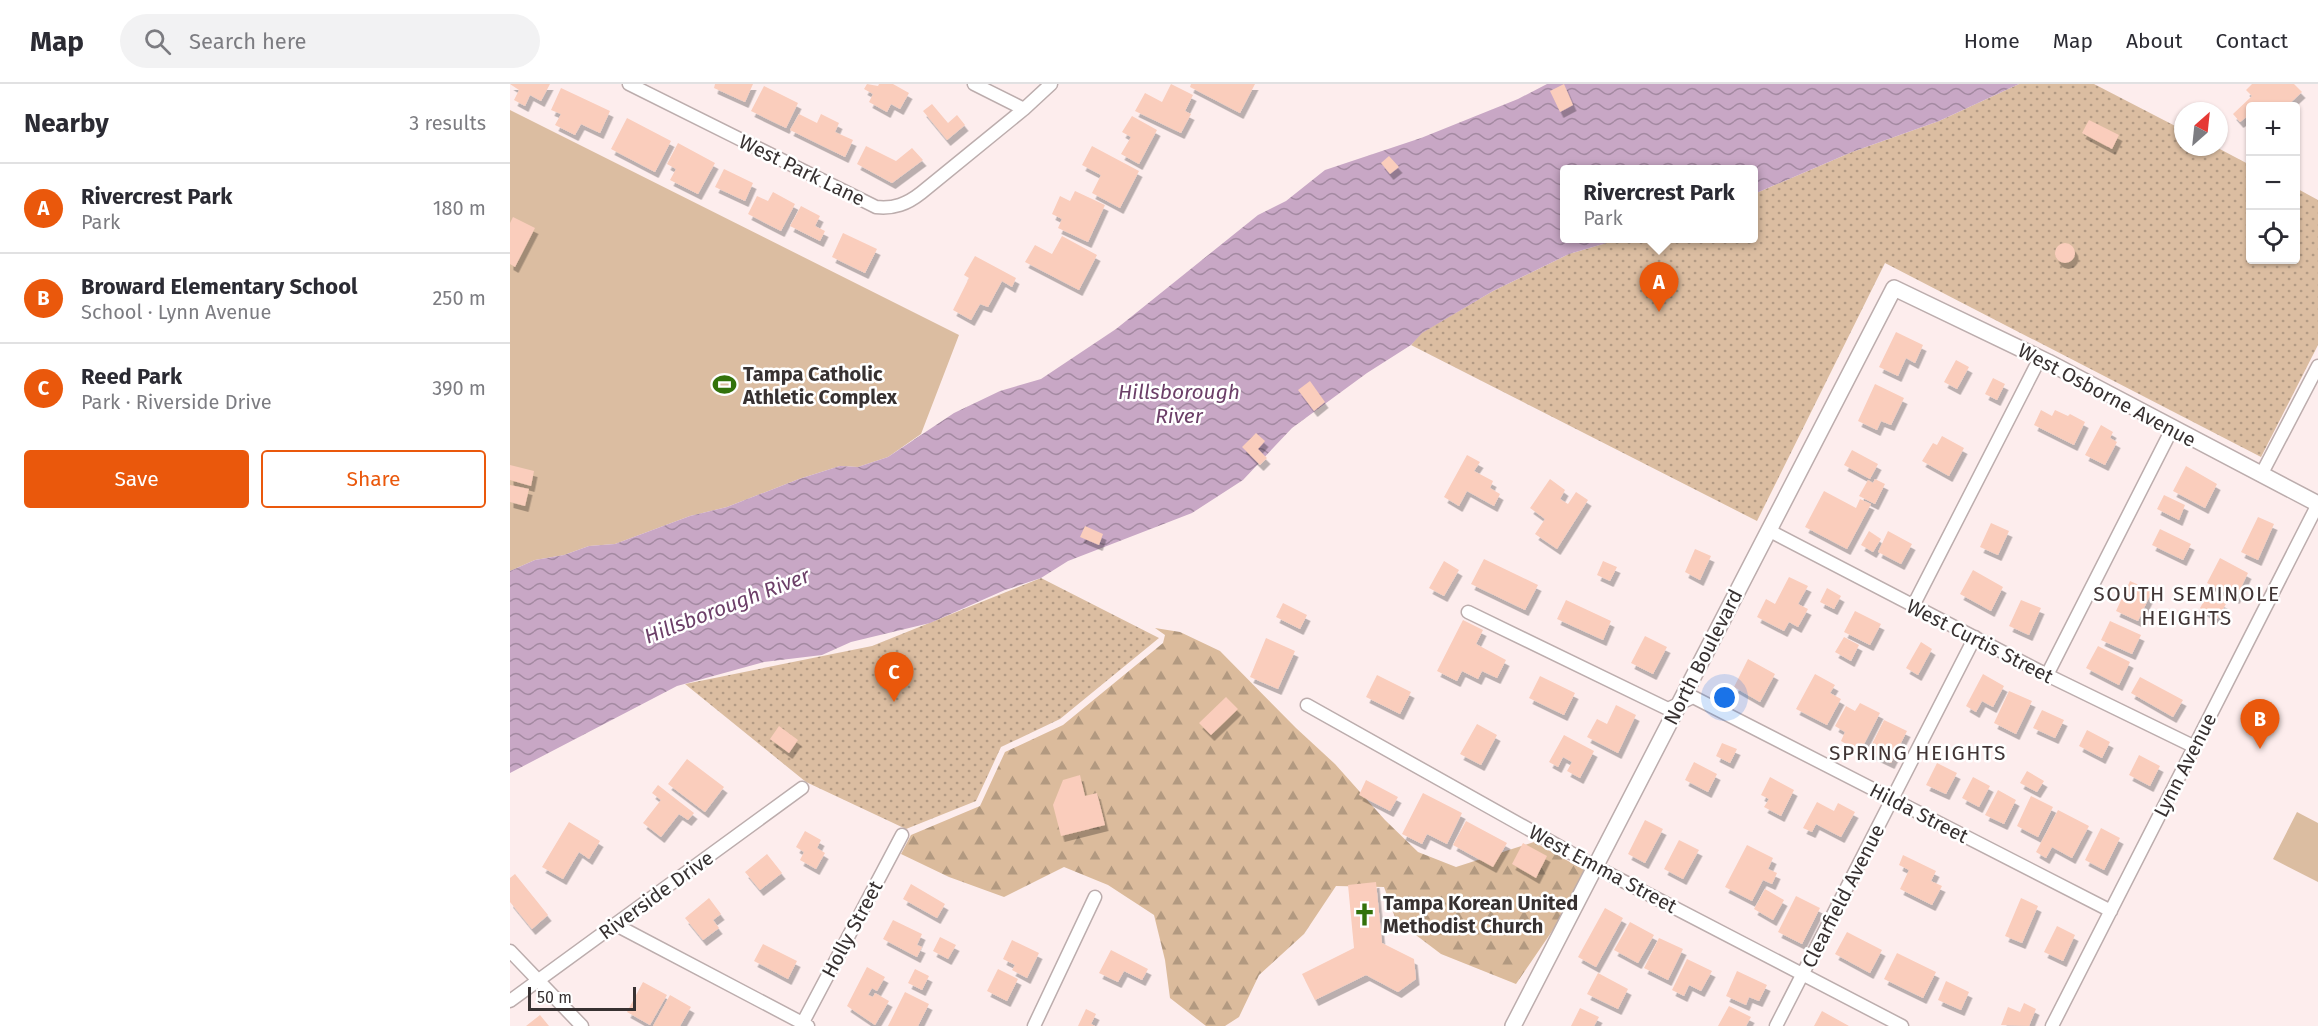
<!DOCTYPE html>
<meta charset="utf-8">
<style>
:root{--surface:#fff;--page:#f2f2f3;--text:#2b2b33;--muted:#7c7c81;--line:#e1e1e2;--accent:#ea580c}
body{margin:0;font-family:"Fira Sans",sans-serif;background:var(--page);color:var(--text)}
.controls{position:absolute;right:18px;top:18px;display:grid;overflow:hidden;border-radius:6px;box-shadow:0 2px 4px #0004}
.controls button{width:54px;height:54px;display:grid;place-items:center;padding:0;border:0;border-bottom:2px solid var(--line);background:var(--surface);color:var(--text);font:30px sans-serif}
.compass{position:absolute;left:1664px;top:18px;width:54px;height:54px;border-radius:50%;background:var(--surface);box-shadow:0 2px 4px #0004;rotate:27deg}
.scale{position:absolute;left:18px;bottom:15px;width:108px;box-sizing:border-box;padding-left:6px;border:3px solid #373131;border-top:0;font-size:16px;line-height:21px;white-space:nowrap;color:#373131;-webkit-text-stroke:4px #fff;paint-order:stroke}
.you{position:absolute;left:1215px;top:614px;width:21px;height:21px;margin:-15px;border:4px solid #fff;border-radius:50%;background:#1a73e8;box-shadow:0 0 0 9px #1a73e833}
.badge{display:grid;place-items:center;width:39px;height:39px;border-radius:50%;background:var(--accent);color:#fff;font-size:20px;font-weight:700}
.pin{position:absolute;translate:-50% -50px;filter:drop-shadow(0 2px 3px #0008)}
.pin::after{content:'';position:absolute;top:32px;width:21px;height:18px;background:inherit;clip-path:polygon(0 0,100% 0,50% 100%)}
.popup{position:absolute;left:1050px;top:81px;width:198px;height:78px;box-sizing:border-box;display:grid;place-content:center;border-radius:6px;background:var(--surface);filter:drop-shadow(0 2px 4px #0005);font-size:20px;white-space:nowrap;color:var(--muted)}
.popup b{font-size:22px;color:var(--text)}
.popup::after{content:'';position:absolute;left:50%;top:100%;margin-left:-12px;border:12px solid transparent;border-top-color:var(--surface)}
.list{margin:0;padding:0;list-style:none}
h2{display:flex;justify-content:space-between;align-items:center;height:78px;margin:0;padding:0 24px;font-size:26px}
h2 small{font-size:20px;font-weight:400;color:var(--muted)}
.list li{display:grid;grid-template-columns:39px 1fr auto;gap:18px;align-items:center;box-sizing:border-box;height:90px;padding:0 24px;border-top:2px solid var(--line)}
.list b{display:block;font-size:22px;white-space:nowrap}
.list p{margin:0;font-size:20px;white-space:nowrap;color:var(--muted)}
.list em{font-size:20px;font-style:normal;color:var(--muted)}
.actions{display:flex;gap:12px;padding:18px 24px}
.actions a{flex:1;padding:14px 0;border:2px solid var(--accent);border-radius:6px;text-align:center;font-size:21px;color:var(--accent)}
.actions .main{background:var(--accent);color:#fff}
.icon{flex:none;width:33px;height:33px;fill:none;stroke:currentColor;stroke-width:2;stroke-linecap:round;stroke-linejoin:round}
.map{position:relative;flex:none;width:1808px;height:942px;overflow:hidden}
header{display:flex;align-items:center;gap:36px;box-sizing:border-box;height:84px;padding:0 30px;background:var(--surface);border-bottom:2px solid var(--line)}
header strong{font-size:28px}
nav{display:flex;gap:33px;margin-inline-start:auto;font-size:21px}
.search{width:420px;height:54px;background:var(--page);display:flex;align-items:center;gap:15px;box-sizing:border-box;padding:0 21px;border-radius:33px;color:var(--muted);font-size:22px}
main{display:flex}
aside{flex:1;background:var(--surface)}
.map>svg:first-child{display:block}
.grass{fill:#dbbda1}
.forest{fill:url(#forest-firs)}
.park{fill:url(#park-dots)}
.water{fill:url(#water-waves)}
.building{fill:#facdbc;filter:url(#shadow)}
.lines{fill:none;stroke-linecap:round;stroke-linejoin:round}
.minor-casing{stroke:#bcadad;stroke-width:15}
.tertiary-casing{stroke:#bcadad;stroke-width:18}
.minor{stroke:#fff;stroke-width:12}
.tertiary{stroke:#fff;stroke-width:15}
.labels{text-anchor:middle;stroke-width:5;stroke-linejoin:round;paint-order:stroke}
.street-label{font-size:20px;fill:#373131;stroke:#fff}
.poi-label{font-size:20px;font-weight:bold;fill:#373131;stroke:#fff;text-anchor:start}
.water-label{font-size:21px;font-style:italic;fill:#6c3f68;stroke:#fff}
.neighbourhood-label{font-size:21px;letter-spacing:1.5px;fill:#413535;stroke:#fff}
</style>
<header>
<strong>Map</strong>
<div class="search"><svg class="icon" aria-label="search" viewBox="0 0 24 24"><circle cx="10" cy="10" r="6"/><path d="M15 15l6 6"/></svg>Search here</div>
<nav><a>Home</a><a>Map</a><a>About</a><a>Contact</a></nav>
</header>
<main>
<aside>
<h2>Nearby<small>3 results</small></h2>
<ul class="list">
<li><span class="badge">A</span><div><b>Rivercrest Park</b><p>Park</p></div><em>180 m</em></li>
<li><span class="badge">B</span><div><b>Broward Elementary School</b><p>School · Lynn Avenue</p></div><em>250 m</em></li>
<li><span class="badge">C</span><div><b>Reed Park</b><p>Park · Riverside Drive</p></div><em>390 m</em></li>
</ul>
<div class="actions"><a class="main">Save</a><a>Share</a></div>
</aside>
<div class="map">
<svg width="1808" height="942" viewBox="0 0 1808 942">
<defs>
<pattern id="forest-firs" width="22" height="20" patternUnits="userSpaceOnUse" patternTransform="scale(1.5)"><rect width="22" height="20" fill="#dbbb9c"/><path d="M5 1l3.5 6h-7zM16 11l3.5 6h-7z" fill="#b29980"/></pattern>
<pattern id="park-dots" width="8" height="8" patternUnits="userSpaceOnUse" patternTransform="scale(1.5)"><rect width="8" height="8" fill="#dbbda1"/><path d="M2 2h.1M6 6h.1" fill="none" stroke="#b29a84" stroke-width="1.8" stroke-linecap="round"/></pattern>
<pattern id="water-waves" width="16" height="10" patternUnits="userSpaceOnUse" patternTransform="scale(1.5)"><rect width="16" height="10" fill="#c8a7c5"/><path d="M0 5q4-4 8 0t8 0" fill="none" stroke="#a389a1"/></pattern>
<filter id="shadow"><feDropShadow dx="3.5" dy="6" stdDeviation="0" flood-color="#0004"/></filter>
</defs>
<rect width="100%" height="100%" fill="#fdeded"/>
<path class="grass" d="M0 26 449 251 411 350 378 373 348 383 330 382 289 395 217 423 180 432 105 460 79 462 54 471 25 476 0 487Z
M1787 728 1808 739V798L1763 775Z"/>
<path class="forest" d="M645 544 670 548 710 567 786 644 825 680 875 736 908 768 946 783 1024 758 1076 787 1049 837 1006 900 931 870 886 836 874 803 826 802 794 850 749 891 729 933 715 942H696L660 914 655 876 644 831 598 801 554 783 494 813 439 793 391 770 401 751 470 722 495 668 553 641 653 559 655 551Z"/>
<path class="park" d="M1509 0H1584L1673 46V63H1706L1740 81V176H1786V104L1808 116V261L1751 373 1375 179 1247 437 901 261 911 249 983 207 1059 170 1110 155 1244 154V110L1342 68 1429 37Z
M531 494 649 554 550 635 491 663 466 717 396 745 296 698 175 600 362 562Z"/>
<path class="water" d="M1037 0H1509L1429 37 1342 68 1244 110V86H1054V154L1110 155 1059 170 983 207 912 249 901 261 857 289 782 344 733 396 682 429 558 477 531 494 495 506 420 539 341 558 312 571 254 578 167 602 0 689V487L25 476 54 471 79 462 105 460 180 432 217 423 289 395 330 382 348 383 378 373 444 329 490 307 531 295 606 245 748 131 776 117 815 86 911 54 1008 15Z"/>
<path class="building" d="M0 0H40L31 17 20 11 15 22 4 16 9 6Z
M205 0H243L235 18 204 4Z
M357 0 368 2 369 0H383L399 9 390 25 381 20 377 28 359 18 363 10 354 5Z
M661 0 683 11 675 27 681 30 671 49 625 27 635 9 652 18Z
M681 0H745L730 29 680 3Z
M1054 0 1063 21 1050 28 1040 7Z
M1742 0H1784L1792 8 1777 22H1740V33L1739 31 1730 38 1723 30 1742 12 1736 6Z
M254 2 288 19 276 44 241 27Z
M51 4 100 27 90 49 71 40 65 51 45 41 51 30 41 26Z
M422 20 438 39 447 31 455 41 437 56 413 27Z
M289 30 307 39 311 30 329 39 325 48 343 56 335 73 280 46Z
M622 32 647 46 629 80 611 70 621 53 612 48Z
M117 34 161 57 145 88 101 65Z
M1579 36 1609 51 1602 65 1572 49Z
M168 59 205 79 188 110 160 96 166 85 157 80Z
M356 62 386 77 402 64 413 76 382 99 347 80Z
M582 62 629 87 610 124 582 109 591 91 572 81Z
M879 72 889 83 880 90 871 79Z
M214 85 243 99 235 117 205 103Z
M565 107 595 121 578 158 548 144 552 135 542 130 550 112 560 117Z
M263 108 285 120 271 147 238 130 247 112 258 117Z
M291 122 310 132 305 142 315 147 310 157 280 142Z
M3 133 25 144 5 183 0 180V139Z
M333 149 367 165 355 189 322 173Z
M552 152 587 171 569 206 515 178 525 161 542 170Z
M1545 169a10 10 0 1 1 20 0a10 10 0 1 1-20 0Z
M465 172 506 194 502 203 492 197 478 223 470 220 461 236 443 226 459 194 454 191Z
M1386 248 1413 261 1405 279 1396 274 1388 292 1369 283Z
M1446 276 1459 283 1447 305 1434 298Z
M1483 294 1495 300 1487 316 1475 310Z
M800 297 815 318 804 327 788 306Z
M1365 300 1394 314 1381 341 1371 337 1367 346 1348 337Z
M1531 326 1542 332 1545 326 1558 332 1560 330 1575 338 1564 361 1524 341Z
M1591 341 1603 348 1600 354 1607 358 1595 381 1575 371Z
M746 349 755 357 748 365 757 374 750 381 732 363Z
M1432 352 1454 364 1439 392 1412 377 1423 359 1427 361Z
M1342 366 1368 380 1360 395 1334 381Z
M957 371 970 378 964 387 983 397 980 404 990 410 984 422 957 407 949 422 934 413Z
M0 381 24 387 21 402 0 396Z
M1676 382 1707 400 1695 424 1663 407Z
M1040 395 1055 406 1050 415 1058 420 1066 408 1078 416 1047 465 1025 450 1035 435 1020 424Z
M1365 395 1375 400 1365 420 1349 412 1358 396 1363 399Z
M0 401 19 405 15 422 0 418Z
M1314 407 1346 424 1350 415 1361 420 1337 465 1295 443Z
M1654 411 1675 421 1669 436 1647 425Z
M1748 433 1764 440 1748 476 1731 468Z
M1481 439 1499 447 1488 471 1470 463Z
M575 442 593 450 589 461 570 453Z
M1650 445 1681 460 1673 476 1642 461Z
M1359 447 1371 455 1363 468 1351 461Z
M1378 447 1402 460 1391 480 1368 468Z
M1185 465 1201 472 1190 496 1175 488Z
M1710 474 1738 489 1726 514 1697 499Z
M974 475 1028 501 1015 526 961 500Z
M934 477 949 486 934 512 919 504Z
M1093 477 1107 483 1100 497 1087 491Z
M1463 486 1493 503 1481 527 1450 510Z
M1279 493 1298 502 1288 520 1298 525 1288 543 1279 538 1274 547 1247 533 1256 515 1265 520Z
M1620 497 1642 507 1628 537 1606 527Z
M1317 504 1331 512 1324 525 1310 518Z
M1698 510 1716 520 1707 535 1690 524Z
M1056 516 1101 537 1093 556 1047 535Z
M1511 516 1531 524 1519 551 1499 542Z
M773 519 797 531 790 545 766 533Z
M1345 527 1371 540 1360 561 1334 548Z
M953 536 973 546 966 560 996 576 987 594 972 587 968 595 952 587 947 597 927 587Z
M1600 537 1631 551 1622 570 1591 556Z
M1135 552 1157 563 1143 590 1121 579Z
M1334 553 1349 561 1341 577 1325 568Z
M756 554 785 567 768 605 740 593Z
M1411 558 1422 565 1408 591 1396 584Z
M1588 562 1620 578 1609 601 1576 584Z
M1238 575 1265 590 1250 618 1224 603Z
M1305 590 1325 601 1320 609 1331 615 1317 641 1286 625Z
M1473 590 1494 602 1483 623 1472 617 1466 628 1456 622Z
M867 591 901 608 890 630 856 613Z
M1030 592 1065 609 1054 631 1019 614Z
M1630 593 1673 616 1663 633 1621 609Z
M1499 607 1522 617 1506 650 1484 639Z
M716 613 728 625 701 651 689 639Z
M1350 619 1370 629 1350 668 1331 657 1335 648 1325 642 1336 622 1345 627Z
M1106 621 1126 631 1108 669 1077 653 1087 635 1097 640Z
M1532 626 1554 636 1545 654 1523 644Z
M1374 636 1397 647 1381 679 1358 668Z
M967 640 987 651 971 681 950 670Z
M269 642 288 656 279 669 260 655Z
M1577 646 1600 658 1592 674 1569 662Z
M1054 651 1084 667 1070 694 1057 687 1062 678 1053 673 1048 683 1039 678Z
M1212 659 1227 665 1220 679 1206 672Z
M1629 671 1650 682 1640 702 1619 691Z
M177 675 214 703 195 728 158 700Z
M1184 678 1207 690 1198 708 1175 696Z
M1427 679 1447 689 1436 710 1416 701Z
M1517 687 1534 697 1527 708 1510 699Z
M570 691 575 712 587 709 595 741 551 752 543 721 553 696Z
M1260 693 1284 706 1271 732 1254 723 1259 715 1251 711Z
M1463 693 1480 702 1469 723 1452 714Z
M856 696 888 713 880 727 849 711Z
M148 701 184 729 178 736 169 730 151 753 133 739 151 716 142 709Z
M1488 706 1506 716 1494 740 1475 731Z
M913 709 952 729 937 760 917 750 912 760 892 750Z
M1521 712 1543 723 1528 753 1507 742Z
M1307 718 1324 727 1328 719 1345 728 1331 753 1306 740 1302 748 1293 744Z
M1548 726 1579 742 1562 774 1542 763 1536 774 1526 768Z
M1135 736 1153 745 1135 779 1118 770Z
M956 737 997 759 983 783 943 761Z
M59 738 90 757 79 775 69 768 53 795 32 783Z
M1591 744 1610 754 1594 786 1575 776Z
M295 747 311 756 307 764 315 769 306 785 290 776 294 768 286 763Z
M1169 756 1189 766 1173 795 1154 785Z
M1013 759 1037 772 1026 794 1002 780Z
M1237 761 1263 774 1258 785 1267 789 1262 800 1253 796 1242 817 1215 803Z
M257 770 272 789 250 806 235 788Z
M1393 771 1426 787 1421 797 1432 802 1422 821 1390 805 1399 786 1389 781Z
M5 790 38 831 22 845 0 818V794Z
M866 798 872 859 904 875 906 895 888 908 856 891 805 916 792 890 844 864 838 801Z
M401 800 435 820 427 834 393 815Z
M1255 805 1274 816 1263 836 1244 825Z
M1286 812 1310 824 1292 860 1268 848Z
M199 814 211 830 203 836 209 844 193 856 175 834Z
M1511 814 1528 822 1512 859 1495 852Z
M1095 824 1113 834 1086 883 1068 873Z
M383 836 412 850 407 861 412 863 407 873 373 855Z
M1120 838 1144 851 1128 879 1104 866Z
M1547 842 1565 851 1553 877 1534 868Z
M1337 848 1372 866 1360 889 1325 870Z
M430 853 446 861 438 875 423 867Z
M1149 854 1173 865 1158 896 1134 884Z
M502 856 529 869 517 894 502 886 505 881 493 875Z
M253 860 287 877 278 895 244 877Z
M601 866 638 885 632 896 614 887 608 898 589 889Z
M1387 869 1426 888 1413 914 1374 895Z
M1177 875 1202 887 1191 907 1179 901 1174 912 1162 906Z
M357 883 375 893 367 907 362 904 358 911 363 913 365 909 379 917 365 941 337 922Z
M405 885 419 892 412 906 398 899Z
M488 885 508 895 497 917 477 907Z
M1227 887 1257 901 1249 917 1239 913 1236 921 1216 912Z
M1088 889 1118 905 1108 925 1077 910Z
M1436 897 1459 908 1451 926 1428 916Z
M133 898 157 911 140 941 117 928Z
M395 908 419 920 408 942H378Z
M160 911 181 923 170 942H143Z
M1514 919 1526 925 1519 942 1491 941 1498 923 1510 928Z
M1219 922 1241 933 1236 942H1208Z
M1070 924 1089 933 1084 942H1061Z
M576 925 586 930 581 940 585 942H568Z
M1312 927 1339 942H1304Z
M30 931 39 942H16Z"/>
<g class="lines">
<defs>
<path id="minor" d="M119 0 366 123C384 125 397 120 411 109L514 25 541 0
M464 0 514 25
M1751 391 1808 282
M1258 446 1537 591 1685 663
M1403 522 1530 274
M958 528 1158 625 1183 613 1601 827
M1537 591 1662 345
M797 621 1086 783 1392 942
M106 841 298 942
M0 867 72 942
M0 917 292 704
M291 942 392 751
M524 942 585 813
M1266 942 1465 553
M1542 942 1808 420"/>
<path id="tertiary" d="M1003 942 1384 204 1538 278 1808 420"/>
</defs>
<use href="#minor" class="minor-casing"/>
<use href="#tertiary" class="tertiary-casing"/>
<use href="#minor" class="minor"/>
<use href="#tertiary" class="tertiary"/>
</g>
<defs>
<symbol id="stadium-bare" viewBox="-9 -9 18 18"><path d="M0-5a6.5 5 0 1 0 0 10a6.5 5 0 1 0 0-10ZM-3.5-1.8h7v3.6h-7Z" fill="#33720b" stroke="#fff" stroke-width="2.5" paint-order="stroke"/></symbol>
<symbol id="church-bare" viewBox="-9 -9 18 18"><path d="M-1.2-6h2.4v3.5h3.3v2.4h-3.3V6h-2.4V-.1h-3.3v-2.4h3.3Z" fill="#33720b" stroke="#fff" stroke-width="2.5" paint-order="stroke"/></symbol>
</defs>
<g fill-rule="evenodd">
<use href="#stadium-bare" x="198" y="284" width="33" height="33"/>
<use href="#church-bare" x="838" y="814" width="33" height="33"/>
</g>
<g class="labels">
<g class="street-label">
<text transform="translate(292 86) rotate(26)" y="7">West Park Lane</text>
<text transform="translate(1597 311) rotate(28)" y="7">West Osborne Avenue</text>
<text transform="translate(1470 557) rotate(27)" y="7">West Curtis Street</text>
<text transform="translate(1193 573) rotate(-63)" y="7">North Boulevard</text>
<text transform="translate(1675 681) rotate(-63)" y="7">Lynn Avenue</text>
<text transform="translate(1409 729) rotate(27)" y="7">Hilda Street</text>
<text transform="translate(1093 785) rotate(28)" y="7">West Emma Street</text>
<text transform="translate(146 811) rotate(-36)" y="7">Riverside Drive</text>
<text transform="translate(1333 812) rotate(-63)" y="7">Clearfield Avenue</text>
<text transform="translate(342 845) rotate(-62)" y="7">Holly Street</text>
</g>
<g class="poi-label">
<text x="233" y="297">Tampa Catholic<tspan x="233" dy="23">Athletic Complex</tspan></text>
<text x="873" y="826">Tampa Korean United<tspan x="873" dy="23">Methodist Church</tspan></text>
</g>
<g class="water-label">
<text x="669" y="315">Hillsborough<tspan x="669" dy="24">River</tspan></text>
<text transform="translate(217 522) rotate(-21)" y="7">Hillsborough River</text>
</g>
<g class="neighbourhood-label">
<text x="1677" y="517">SOUTH SEMINOLE<tspan x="1677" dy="24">HEIGHTS</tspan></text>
<text x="1408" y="676">SPRING HEIGHTS</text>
</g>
</g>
</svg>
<div class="controls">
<button>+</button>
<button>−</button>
<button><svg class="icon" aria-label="locate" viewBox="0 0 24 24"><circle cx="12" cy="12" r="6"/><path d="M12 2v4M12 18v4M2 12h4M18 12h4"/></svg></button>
</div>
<svg class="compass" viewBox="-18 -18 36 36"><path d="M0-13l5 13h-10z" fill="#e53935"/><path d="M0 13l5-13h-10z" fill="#7c7c81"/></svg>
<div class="scale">50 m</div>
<div class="you"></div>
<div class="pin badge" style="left:1149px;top:228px">A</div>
<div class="popup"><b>Rivercrest Park</b>Park</div>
<div class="pin badge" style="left:1750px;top:665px">B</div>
<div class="pin badge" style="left:384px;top:618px">C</div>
</div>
</main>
